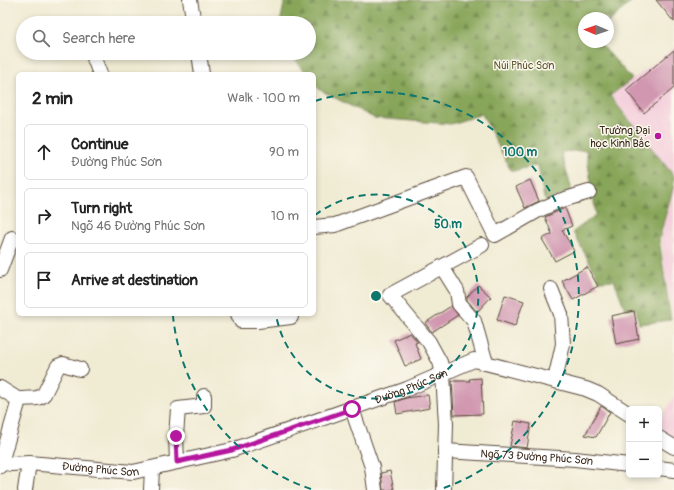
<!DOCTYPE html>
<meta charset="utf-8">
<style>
:root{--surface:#fff;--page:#f6f6f6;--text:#222;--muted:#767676;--line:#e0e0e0}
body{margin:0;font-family:Pangolin,sans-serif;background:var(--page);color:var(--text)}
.controls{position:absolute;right:12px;bottom:12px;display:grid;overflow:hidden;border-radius:6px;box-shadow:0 2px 6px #0003}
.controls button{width:36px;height:36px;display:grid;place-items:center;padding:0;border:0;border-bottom:1px solid var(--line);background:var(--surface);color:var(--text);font:20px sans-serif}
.compass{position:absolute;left:578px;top:12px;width:36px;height:36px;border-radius:50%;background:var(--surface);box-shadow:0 2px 6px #0003;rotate:272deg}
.stop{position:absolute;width:12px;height:12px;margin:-9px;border:3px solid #b5179e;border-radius:50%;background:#fff}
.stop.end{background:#b5179e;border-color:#fff;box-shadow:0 1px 4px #0008}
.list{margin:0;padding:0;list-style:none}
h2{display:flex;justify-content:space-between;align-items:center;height:52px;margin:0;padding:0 16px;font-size:17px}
h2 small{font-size:13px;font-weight:400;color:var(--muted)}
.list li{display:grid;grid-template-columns:26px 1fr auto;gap:12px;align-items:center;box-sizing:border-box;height:56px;margin:0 8px 8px;padding:0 8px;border:1px solid var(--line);border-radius:6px}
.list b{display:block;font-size:15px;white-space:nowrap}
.list p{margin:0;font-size:13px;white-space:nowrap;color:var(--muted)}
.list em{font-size:13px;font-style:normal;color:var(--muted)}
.icon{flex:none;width:22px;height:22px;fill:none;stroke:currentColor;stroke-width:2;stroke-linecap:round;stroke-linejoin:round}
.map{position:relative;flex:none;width:674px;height:490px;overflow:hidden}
.search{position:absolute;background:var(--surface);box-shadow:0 2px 6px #0003;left:16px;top:16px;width:300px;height:44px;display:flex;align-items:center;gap:10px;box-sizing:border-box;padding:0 14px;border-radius:22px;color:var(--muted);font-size:15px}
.panel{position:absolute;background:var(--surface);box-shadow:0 2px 6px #0003;left:16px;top:72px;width:300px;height:244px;border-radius:6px}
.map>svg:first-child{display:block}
.built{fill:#f4cfdc}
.forest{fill:url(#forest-firs);stroke:#62683c}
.building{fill:#d197b0}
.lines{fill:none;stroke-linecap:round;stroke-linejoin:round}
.minor-casing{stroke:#564739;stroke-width:16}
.minor{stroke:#fff;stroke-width:14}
.route{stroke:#b5179e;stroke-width:5}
.ring{fill:none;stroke:#0f766e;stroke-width:2;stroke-dasharray:7 5}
.poi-dot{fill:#b5179e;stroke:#fbf7ec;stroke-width:1.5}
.labels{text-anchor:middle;stroke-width:3;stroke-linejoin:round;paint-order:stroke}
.park-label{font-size:11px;fill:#5d5733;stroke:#fbf7ec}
.poi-label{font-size:11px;fill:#3b2a1e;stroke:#fbf7ec;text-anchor:end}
.street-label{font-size:11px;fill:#3b2a1e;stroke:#fbf7ec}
.centre{fill:#0f766e;stroke:#fbf7ec;stroke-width:2}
.ring-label{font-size:12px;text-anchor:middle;font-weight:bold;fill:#0f766e;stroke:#fbf7ec;stroke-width:3;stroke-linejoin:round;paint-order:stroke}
</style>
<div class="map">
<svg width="674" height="490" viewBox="0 0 674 490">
<defs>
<pattern id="forest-firs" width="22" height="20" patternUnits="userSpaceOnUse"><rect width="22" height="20" fill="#88a65a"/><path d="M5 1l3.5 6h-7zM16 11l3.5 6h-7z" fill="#70874a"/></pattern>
</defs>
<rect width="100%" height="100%" fill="#fbf7ec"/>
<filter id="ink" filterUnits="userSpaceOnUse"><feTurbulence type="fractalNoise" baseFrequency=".025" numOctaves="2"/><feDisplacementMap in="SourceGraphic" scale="8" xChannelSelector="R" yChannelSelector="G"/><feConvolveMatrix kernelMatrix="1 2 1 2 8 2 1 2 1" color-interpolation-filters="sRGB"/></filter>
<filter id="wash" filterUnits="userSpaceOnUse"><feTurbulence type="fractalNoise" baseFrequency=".012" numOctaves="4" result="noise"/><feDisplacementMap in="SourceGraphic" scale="16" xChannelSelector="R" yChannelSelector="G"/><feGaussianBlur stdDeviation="0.9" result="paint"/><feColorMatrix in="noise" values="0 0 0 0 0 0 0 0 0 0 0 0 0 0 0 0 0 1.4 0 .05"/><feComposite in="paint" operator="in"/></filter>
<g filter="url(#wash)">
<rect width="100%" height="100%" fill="#f0ebd3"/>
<path class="built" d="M674 48V176L611 96Z
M674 187V316L667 285 661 238Z
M674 396V440L659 431V422Z"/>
<path class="forest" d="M285 0H633L608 23V18H584V42H599L632 79 610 96 674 176V185L659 239 671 320 639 324 636 309H625L614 280 600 281 573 232 596 215 586 150 561 152 571 187V192L546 201 544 199 538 165 513 171 510 169 482 114 451 124 374 118 320 90 314 83V74H307L290 53H309V23H280Z"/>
<g id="blocks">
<path class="building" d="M656 0H674V22Z
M674 50V88L644 113 626 90Z
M530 180 539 201 525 208 516 187Z
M565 208 572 226 562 230 574 251 555 261 542 239 552 234 545 217Z
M587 267 598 286 573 300 562 281Z
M478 285 491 297 477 312 467 300V297Z
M505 295 524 301 515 326 497 320Z
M451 306 458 315 432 332 425 323Z
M634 311 639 339 616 344 611 316Z
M410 333 418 342 415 343 421 359 405 366 394 340Z
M481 378 483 414 454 415 452 381H470L469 379Z
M428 395 430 408 397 414 395 402 406 398Z
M601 406 610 412 596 437 585 435Z
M515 421 531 424 527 448 510 446Z
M390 471 394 490H383L381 473Z"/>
</g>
</g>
<g filter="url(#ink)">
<use href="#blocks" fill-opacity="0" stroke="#564739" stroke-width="1"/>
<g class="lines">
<defs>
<g id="minor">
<path d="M190 0 194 23"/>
<path d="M92 53 100 74"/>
<path d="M199 53 202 74"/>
<path d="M314 227 335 225 466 177 495 235 537 211 559 201 589 192"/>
<path d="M442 267 457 291 459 304 474 321 486 363"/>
<path d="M0 270 12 238"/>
<path d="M551 289 561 314 563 344 555 380"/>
<path d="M238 314 241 321H258L291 317"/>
<path d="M0 388 19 400"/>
<path d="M352 409 372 467 375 490"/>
<path d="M659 438 674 447"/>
<path id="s1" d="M445 451 575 459 629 465"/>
<path id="s2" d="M0 462 11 464 29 463 133 472 232 450 407 389 474 360 586 389 598 394 629 414"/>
<path d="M177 462 176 436 178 409 204 406V396"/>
<path d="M0 466 19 400C28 396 37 402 44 394L58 366 63 364 80 369"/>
<path d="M659 468 674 470"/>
<path d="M25 490 29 463"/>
<path d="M151 490 152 468"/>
<path d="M444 490 446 424 443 374 440 362 429 342 390 295 482 245"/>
</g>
</defs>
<use href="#minor" class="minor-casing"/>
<use href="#minor" class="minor"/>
</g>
</g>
<g class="lines" filter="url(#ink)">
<path class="route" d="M176 436 177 462 232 450 352 409"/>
</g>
<g class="ring">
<path d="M315 215A102 102 0 1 1 276 315"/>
<path d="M311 489A204 204 0 0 1 173 316M315 101A204 204 0 0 1 441 489"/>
</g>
<circle class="poi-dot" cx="658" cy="136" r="4"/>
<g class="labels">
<g class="park-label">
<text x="524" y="69">Núi Phúc Sơn</text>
</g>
<g class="poi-label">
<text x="650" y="134">Trường Đại<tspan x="650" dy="13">học Kinh Bắc</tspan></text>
</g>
<g class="street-label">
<text dy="4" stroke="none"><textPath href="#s2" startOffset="425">Đường Phúc Sơn</textPath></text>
<text dy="4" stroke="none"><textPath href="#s1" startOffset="92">Ngõ 73 Đường Phúc Sơn</textPath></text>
<text dy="4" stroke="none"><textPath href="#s2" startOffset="101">Đường Phúc Sơn</textPath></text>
</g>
</g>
<circle cx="376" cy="296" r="6" class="centre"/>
<g class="ring-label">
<text x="520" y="156">100 m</text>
<text x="448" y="228">50 m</text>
</g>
</svg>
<div class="controls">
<button>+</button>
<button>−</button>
</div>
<svg class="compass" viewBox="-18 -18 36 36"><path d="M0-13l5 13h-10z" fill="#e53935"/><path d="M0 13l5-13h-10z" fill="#767676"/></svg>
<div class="stop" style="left:352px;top:409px"></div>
<div class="stop end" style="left:176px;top:436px"></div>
<div class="search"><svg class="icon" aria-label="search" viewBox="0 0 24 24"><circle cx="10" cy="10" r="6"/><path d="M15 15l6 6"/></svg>Search here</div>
<section class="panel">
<h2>2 min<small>Walk · 100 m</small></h2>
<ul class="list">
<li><svg class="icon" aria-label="ahead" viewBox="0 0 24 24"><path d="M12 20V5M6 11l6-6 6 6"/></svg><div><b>Continue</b><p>Đường Phúc Sơn</p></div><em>90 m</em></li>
<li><svg class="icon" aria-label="right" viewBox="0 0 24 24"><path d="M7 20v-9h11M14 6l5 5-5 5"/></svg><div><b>Turn right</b><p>Ngõ 46 Đường Phúc Sơn</p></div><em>10 m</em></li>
<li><svg class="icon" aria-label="arrive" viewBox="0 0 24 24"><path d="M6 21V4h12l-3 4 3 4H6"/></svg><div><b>Arrive at destination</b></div></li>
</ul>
</section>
</div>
